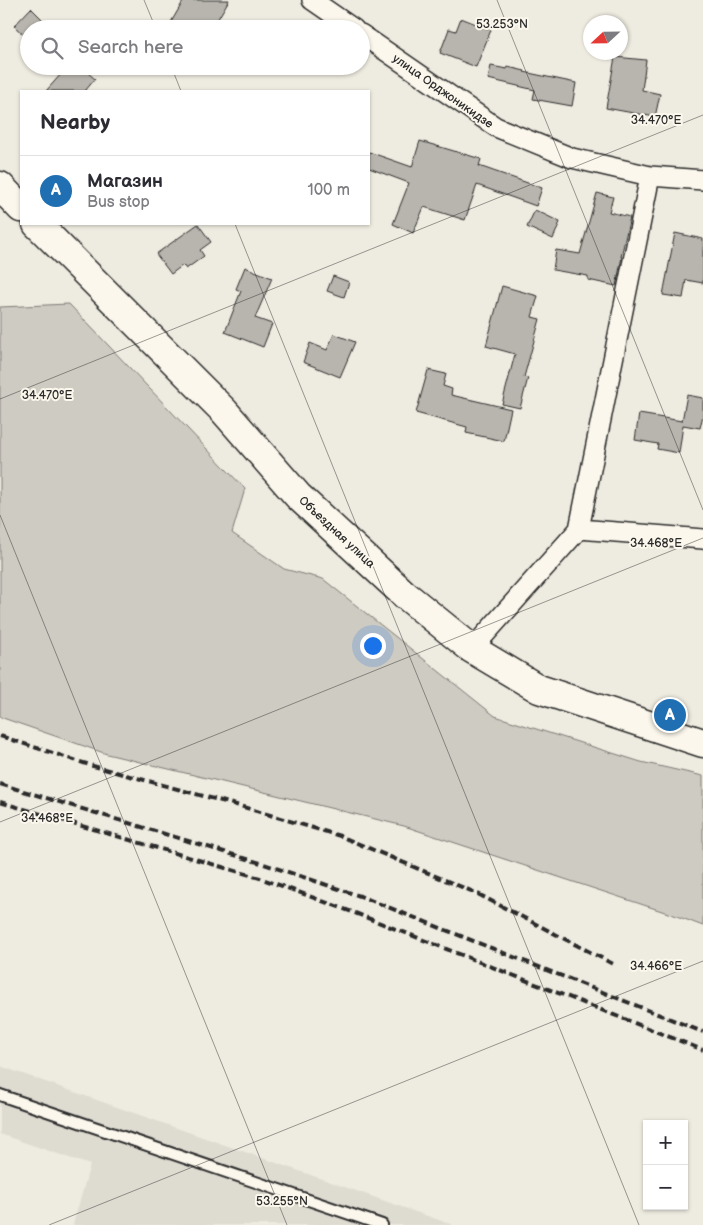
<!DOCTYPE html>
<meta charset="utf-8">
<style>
:root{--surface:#fff;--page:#f7f7f7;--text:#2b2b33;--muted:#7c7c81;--line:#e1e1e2;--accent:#1f6fb2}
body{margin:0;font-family:"Balsamiq Sans",sans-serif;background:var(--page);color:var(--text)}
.controls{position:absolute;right:15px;bottom:15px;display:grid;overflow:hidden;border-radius:0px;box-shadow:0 1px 4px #0004}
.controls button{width:45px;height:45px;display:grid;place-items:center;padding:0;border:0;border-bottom:1px solid var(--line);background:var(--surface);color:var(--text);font:25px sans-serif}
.compass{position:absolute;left:583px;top:15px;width:45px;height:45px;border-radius:50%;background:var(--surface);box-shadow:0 1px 4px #0004;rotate:248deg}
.you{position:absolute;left:372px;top:645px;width:18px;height:18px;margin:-12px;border:4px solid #fff;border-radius:50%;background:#1a73e8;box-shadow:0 0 0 8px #1a73e833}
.badge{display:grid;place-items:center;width:32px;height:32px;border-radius:50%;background:var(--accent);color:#fff;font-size:16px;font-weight:700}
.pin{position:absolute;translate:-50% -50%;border:2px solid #fff;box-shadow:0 1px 5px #0006}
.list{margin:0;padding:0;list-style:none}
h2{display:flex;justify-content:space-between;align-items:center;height:65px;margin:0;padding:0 20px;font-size:21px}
h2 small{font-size:16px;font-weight:400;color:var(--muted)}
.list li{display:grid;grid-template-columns:32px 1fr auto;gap:15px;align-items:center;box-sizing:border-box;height:70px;padding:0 20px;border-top:1px solid var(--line)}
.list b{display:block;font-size:19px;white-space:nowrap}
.list p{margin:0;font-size:16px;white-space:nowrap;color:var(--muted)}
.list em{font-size:16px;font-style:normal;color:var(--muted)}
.icon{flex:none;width:28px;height:28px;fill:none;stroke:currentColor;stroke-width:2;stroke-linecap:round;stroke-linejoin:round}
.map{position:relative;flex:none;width:703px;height:1225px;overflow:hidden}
.search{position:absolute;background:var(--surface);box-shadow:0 1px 4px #0004;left:20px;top:20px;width:350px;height:55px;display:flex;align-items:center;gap:12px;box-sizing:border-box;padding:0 18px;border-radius:28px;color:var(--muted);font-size:19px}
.panel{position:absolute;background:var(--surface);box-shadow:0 1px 4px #0004;left:20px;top:90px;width:350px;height:135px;border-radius:0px}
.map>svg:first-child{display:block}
.built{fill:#dedbd1}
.green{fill:#cecbc2;stroke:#7c7b76}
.building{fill:#b8b5ae;stroke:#2b2b2b}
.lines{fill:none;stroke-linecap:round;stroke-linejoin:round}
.lane-casing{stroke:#2b2b2b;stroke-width:14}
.street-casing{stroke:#2b2b2b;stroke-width:22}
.secondary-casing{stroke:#2b2b2b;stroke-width:31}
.lane{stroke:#fbf7ec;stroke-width:10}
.street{stroke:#fbf7ec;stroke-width:19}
.secondary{stroke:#fbf7ec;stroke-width:28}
.rail{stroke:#2b2b2b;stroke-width:4;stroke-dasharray:8 4;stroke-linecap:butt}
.ticks{fill:none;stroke:#2b2b2b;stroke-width:1;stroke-opacity:0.45}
.labels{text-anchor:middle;stroke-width:4;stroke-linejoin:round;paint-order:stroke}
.street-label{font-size:12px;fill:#2b2b2b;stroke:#fbf7ec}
.ticks-label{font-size:12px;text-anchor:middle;fill:#2b2b2b;stroke:#fbf7ec;stroke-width:4;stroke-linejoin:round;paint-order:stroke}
</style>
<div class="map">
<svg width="703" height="1225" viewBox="0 0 703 1225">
<rect width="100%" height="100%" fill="#eeebe0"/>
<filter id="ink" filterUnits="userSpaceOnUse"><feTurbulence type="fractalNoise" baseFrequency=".02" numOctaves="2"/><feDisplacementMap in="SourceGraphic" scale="10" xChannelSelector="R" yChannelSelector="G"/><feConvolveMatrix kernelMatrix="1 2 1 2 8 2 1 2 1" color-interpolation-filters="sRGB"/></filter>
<g filter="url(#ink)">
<path class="built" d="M0 1066 453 1225H73L90 1165 0 1134Z"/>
<path class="green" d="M69 304 245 489 232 533 284 569 323 579 495 716 641 762 703 776V926L674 915 404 826 107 754 0 717V307Z"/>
<path class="building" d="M184 0H229L212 29H167Z
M31 8 52 29H29V34L26 37 14 26Z
M461 18 491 30 476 67 440 53 449 29 456 31Z
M615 57 646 60 642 90 660 94 655 117 606 108Z
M80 66 95 79 85 91H46L62 73Z
M491 66 507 69 508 67 525 71 524 72 576 83 572 106 533 99 535 90 488 79Z
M420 141 481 159 479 166 542 188 536 206 477 185 465 220 424 207 413 233 393 224 409 183 369 168V152L412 167Z
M597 193 613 197 609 212 630 217 621 257H622L616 286 588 280V276L553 270 556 250 580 254Z
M535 210 560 222 553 239 527 227Z
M198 224 211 242 200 250 204 256 186 269 183 265 171 274 156 254Z
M675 233 703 239V283L686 280 683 298 663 295Z
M245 267 272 278 255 318 272 324 263 347 225 332 241 291 236 289Z
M333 276 349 282 344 297 327 291Z
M502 286 538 296 532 317 540 319 524 377 528 378 520 408 502 404 515 354 486 346Z
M334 334 355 342 340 377 303 362 310 343 327 350Z
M428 370 446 374 443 386 452 389 451 395 511 409 504 441 466 433 467 427 416 413Z
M687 395 703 398V415L700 428 683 425 679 453 657 449 658 444 635 440 639 414 682 421Z"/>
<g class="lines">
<defs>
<path id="lane" d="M0 1095 382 1225"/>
<path id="street" d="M312 0 354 29
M361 34 496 127 572 158 650 176 703 180
M579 529 703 539
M472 649 579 529 650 176"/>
<path id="secondary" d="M0 186 21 208
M37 224 224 411 298 496 404 594 472 649 539 689 703 743"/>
</defs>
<use href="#lane" class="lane-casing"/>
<use href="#street" class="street-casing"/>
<use href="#secondary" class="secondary-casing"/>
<use href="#lane" class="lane"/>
<use href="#street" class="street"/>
<use href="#secondary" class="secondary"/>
<path class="rail" d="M0 736 93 766 240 806 340 836 476 893 615 965
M0 784 264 864 360 896 703 1032
M0 802 260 878 355 913 703 1050"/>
</g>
</g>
<path class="ticks" d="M144 0 156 29M497 0 703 510M171 66 181 91M235 224 639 1225M0 399 703 115M0 515 287 1225M0 822 703 538M49 1225 703 961"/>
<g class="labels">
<g class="street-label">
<text transform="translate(443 91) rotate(35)" y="4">улица Орджоникидзе</text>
<text transform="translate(337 532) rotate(43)" y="4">Объездная улица</text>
</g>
</g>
<g class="ticks-label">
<text x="502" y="28">53.253°N</text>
<text x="656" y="124">34.470°E</text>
<text x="47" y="399">34.470°E</text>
<text x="656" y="547">34.468°E</text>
<text x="47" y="822">34.468°E</text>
<text x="656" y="970">34.466°E</text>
<text x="282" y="1205">53.255°N</text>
</g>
</svg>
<div class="controls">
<button>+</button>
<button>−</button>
</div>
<svg class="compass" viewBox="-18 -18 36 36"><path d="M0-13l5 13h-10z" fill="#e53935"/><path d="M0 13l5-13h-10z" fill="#7c7c81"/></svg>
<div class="you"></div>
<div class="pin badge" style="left:670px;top:715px">A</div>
<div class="search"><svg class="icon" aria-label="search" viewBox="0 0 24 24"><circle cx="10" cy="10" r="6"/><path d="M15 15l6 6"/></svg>Search here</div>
<section class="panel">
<h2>Nearby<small></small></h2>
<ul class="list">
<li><span class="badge">A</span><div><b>Магазин</b><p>Bus stop</p></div><em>100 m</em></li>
</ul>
</section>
</div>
